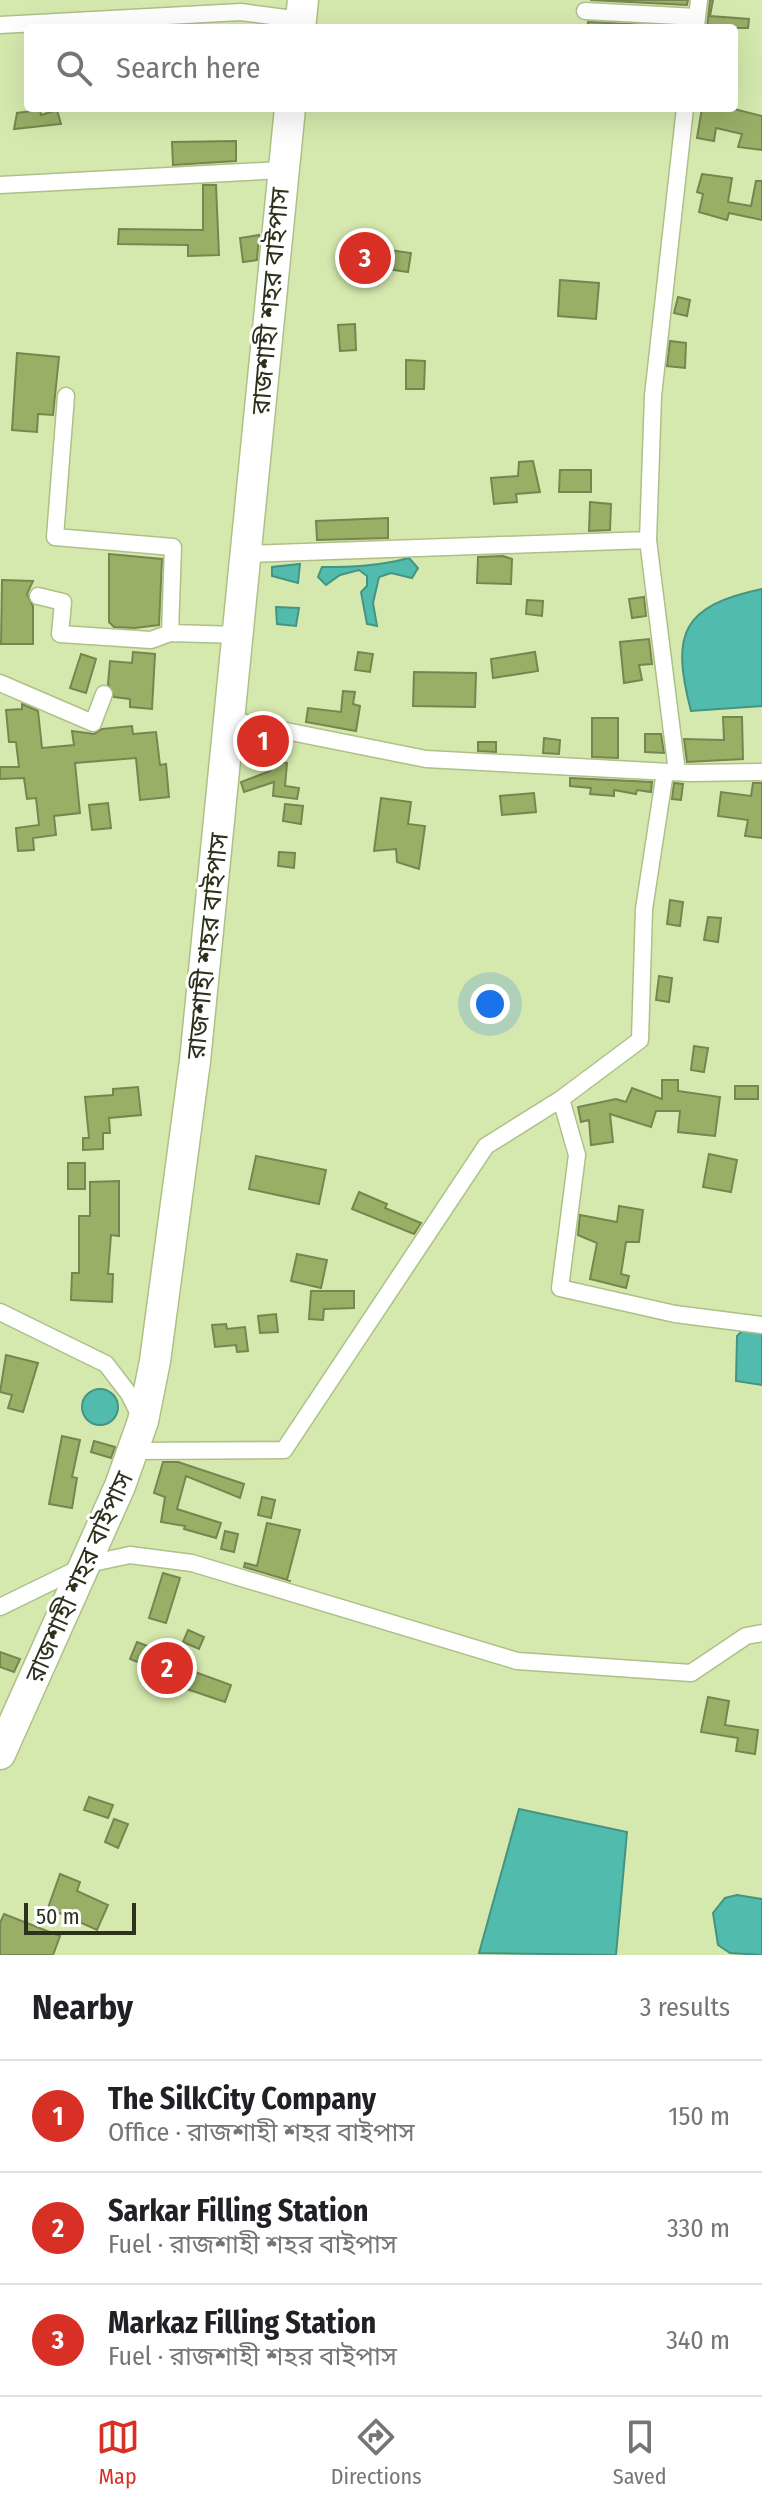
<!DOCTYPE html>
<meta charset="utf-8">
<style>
:root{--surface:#fff;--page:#f6f6f6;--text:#202124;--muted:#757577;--line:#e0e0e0;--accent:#d93025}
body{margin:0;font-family:"Fira Sans Condensed","Noto Sans Bengali",sans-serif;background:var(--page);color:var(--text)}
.scale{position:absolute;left:24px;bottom:20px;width:112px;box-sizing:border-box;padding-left:8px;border:4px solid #2b321b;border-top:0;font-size:22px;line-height:28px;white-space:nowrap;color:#2b321b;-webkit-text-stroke:6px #fff;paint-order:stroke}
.you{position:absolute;left:490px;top:1004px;width:28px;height:28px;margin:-20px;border:6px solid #fff;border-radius:50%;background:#1a73e8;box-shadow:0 0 0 12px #1a73e833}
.badge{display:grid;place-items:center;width:52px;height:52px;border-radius:50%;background:var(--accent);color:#fff;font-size:26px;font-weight:700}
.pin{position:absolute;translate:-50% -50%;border:4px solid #fff;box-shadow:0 2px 8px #0006}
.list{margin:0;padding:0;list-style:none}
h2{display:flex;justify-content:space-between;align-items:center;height:104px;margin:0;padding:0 32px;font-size:34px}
h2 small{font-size:26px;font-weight:400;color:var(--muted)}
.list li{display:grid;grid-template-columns:52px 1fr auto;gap:24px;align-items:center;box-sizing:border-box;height:112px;padding:0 32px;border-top:2px solid var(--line)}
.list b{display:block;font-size:30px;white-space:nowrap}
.list p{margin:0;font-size:26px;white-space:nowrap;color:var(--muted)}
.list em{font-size:26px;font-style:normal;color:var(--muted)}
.icon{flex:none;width:44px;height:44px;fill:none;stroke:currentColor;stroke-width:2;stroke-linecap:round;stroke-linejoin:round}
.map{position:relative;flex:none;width:762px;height:1955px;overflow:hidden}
.search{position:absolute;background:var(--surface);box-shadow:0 8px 32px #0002;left:24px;right:24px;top:24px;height:88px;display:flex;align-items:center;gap:20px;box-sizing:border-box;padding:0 28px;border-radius:8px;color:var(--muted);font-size:30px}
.sheet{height:440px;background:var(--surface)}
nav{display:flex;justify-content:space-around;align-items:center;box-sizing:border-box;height:112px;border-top:2px solid var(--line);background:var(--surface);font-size:22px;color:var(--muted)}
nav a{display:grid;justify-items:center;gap:4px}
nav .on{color:var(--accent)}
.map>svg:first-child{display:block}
.water{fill:#51bcad;stroke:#469381;stroke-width:2}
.building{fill:#99af66;stroke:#75864f;stroke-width:2}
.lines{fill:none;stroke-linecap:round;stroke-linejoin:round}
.street-casing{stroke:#adc087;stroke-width:19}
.highway-casing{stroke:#adc087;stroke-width:33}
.street{stroke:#fff;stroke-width:16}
.highway{stroke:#fff;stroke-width:30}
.labels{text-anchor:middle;stroke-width:6;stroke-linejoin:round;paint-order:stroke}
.street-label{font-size:26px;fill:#2b321b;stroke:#fff}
</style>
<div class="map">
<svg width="762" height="1955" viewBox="0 0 762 1955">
<rect width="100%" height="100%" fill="#d5e9ae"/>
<path class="water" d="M409 558 418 568 412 578 391 573 379 577 373 603 377 626 367 624 361 592 367 586V576L359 570 340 575 326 585 318 577 322 567C352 567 379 566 409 558Z
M300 564 298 583 272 576V567Z
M762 589V706L691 711C671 634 681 606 762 589Z
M276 607 299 608 296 626 277 624Z
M746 1327 762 1328V1385L736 1381 737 1336Z
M82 1407a18 18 0 1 1 36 0a18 18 0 1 1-36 0Z
M519 1809 627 1832 616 1955 479 1953Z
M737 1895 762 1899V1955L730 1953 718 1945 713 1913 725 1898Z"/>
<path class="building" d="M590 0H688L687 5Z
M710 0H713L710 16 749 19 748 28H707Z
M588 22 685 27V28H587Z
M702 108H730L762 116V150L738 147 742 134 716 128 714 141 697 138Z
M40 110 41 115 57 110 61 124 14 129 17 113Z
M236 141V161L173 165 172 142Z
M702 174 732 178 728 202 751 206 756 181H762V220L729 213 727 220 699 212 703 194 697 192Z
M203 185H216L219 255 188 256V245L118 244 119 229 203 230Z
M259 235 257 260 243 262 240 238Z
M382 249 411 253 408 272 380 268Z
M560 280 599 283 596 319 558 316Z
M678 297 690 300 687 316 674 313Z
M355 324 356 350 340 351 338 325Z
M670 341 686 343 685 368 667 366Z
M17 353 59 357 53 415 38 414 37 432 12 430Z
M406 360 425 361 424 389H406Z
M533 461 540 492 516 494 517 502 494 504 491 478 518 476 519 462Z
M560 470H591V492H559Z
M590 502 611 504 610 530 589 531Z
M388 518V538L317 540 316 521Z
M109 554 162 559 159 625 135 628 114 627 109 622Z
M503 556 512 559 511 584 477 583 478 557Z
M2 580 33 581 27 594 33 606V644H1Z
M644 597 646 616 632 618 629 599Z
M527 600 543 601 542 616 526 614Z
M649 639 652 664 639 665 642 680 624 683 620 642Z
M133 652 155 654 152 709 130 707V699L114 697 108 684 110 661 132 663Z
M358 652 373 654 370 672 355 670Z
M535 652 538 671 493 678 491 659Z
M81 654 96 659 86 693 70 688Z
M414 672 476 673 475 707 413 706Z
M343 691 355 692 353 704 360 706 356 731 306 722 308 708 341 712Z
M22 704 38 711 42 748 74 745 72 731 94 734 102 729 132 726 133 734 156 732 160 765 166 764 169 797 140 800 136 758 75 763 80 813 54 816 56 835 33 838 34 850 18 851 16 828 39 825 36 798 27 799 24 778 0 779V767H19L16 742H9L6 710 22 709Z
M723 717H742L743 759 687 762 684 739 724 740Z
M592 718H618V758L592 757Z
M645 734H661L664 753 645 752Z
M544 738 560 740 559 754 543 753Z
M478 742H496V752L478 751Z
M277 762 287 763 285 786 299 788 297 799 273 796 274 782 244 792 241 782 270 771 271 764Z
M570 778 652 782 651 792 637 790 636 794 614 790V796L590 794 591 788 570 786Z
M674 783 683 784 681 800 672 799Z
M753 783H762V838L745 836 748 820 718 816 721 792 751 796Z
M534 793 536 812 502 815 500 796Z
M381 798 411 802 408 824 425 826 419 869 397 862 396 849 374 851Z
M108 803 111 828 92 830 89 805Z
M285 804 303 806 301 824 283 821Z
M279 852 295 853 294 868 278 866Z
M670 900 683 902 680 926 667 924Z
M708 917 721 918 718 942 704 940Z
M659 976 672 978 669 1002 656 1000Z
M694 1046 708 1048 704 1072 691 1070Z
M662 1080H678V1091L720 1097 715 1136 678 1132 680 1111H656L651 1127 610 1114 613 1142 591 1145 589 1120 581 1122 578 1107 616 1099 626 1102 632 1088 662 1099Z
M735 1086H758V1099H735Z
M138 1087 141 1115 109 1118 110 1133H103V1149L83 1150V1138H89L85 1097 113 1095V1089Z
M709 1154 737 1160 731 1192 703 1187Z
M256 1156 326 1170 319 1204 249 1189Z
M68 1163H85V1189H68Z
M119 1181V1236L111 1235 108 1274H113L112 1302 71 1300 72 1273H79V1216H90V1182Z
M359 1192 387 1204 385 1208 421 1223 414 1234 352 1209Z
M619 1206 643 1210 639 1242H626L621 1274 629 1276 626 1288 590 1279 597 1243 578 1235 580 1215 617 1222Z
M297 1254 327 1260 321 1288 291 1281Z
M311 1291H354V1308L324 1309 323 1320 309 1319Z
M276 1314 278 1332 260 1333 258 1316Z
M226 1324 227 1329 245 1327 248 1351 237 1352 236 1345 215 1347 212 1325Z
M6 1355 38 1363 23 1412 8 1408 12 1395 0 1392Z
M62 1436 80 1440 72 1477 77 1478 72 1508 49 1504Z
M94 1441 115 1447 111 1458 91 1452Z
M163 1462H178L244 1484 240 1498 186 1476 177 1509 221 1523 216 1538 184 1529 185 1526 161 1522 165 1497 154 1493Z
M262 1497 275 1500 271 1518 258 1515Z
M267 1523 300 1530 287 1580 291 1581 244 1567 245 1563 257 1566Z
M225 1531 238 1534 234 1552 221 1549Z
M163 1573 180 1578 166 1623 149 1618Z
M188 1630 204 1637 199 1649 183 1642Z
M137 1642 158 1650 152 1668 130 1659Z
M0 1652 20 1659 14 1672 0 1667Z
M173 1664 231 1685 225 1702 175 1685 176 1682 167 1679Z
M708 1697 729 1701 725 1725 758 1730 755 1754 736 1751 738 1738 701 1732Z
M89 1797 113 1805 108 1818 84 1810Z
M114 1819 128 1824 118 1848 105 1842Z
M60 1874 80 1882 77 1891 108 1905 97 1930 48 1908Z
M4 1914 60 1936 53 1955H0V1923Z"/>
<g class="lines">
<defs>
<path id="street" d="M585 11 697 17
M0 25 241 12 301 20
M696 26 699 0
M0 185 282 170
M66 396 55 537 173 547 170 633 239 635
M247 554 648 540
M38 596 63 602 60 634 151 640 170 633
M0 683 93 723 104 694
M231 720 426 759 689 773 762 772
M665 772 644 909 640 1040 561 1099 577 1155 560 1288 675 1314 762 1325
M677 772 648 540 653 396 685 108
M0 1312 106 1364 129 1394 141 1418
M133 1451 284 1450 486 1146 561 1099
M0 1607 88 1564 130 1555 192 1563 517 1661 691 1673 746 1636 762 1633"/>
<path id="highway" d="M300 28 303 0
M0 1754 120 1486 143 1421 155 1361 195 1061 290 108"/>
</defs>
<use href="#street" class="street-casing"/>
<use href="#highway" class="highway-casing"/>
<use href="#street" class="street"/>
<use href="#highway" class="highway"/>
</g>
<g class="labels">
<g class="street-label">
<text transform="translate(270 301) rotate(-85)" y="9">রাজশাহী শহর বাইপাস</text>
<text transform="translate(207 946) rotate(-84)" y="9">রাজশাহী শহর বাইপাস</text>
<text transform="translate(79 1577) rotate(-66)" y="9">রাজশাহী শহর বাইপাস</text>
</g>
</g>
</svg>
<div class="scale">50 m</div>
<div class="you"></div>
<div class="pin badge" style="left:263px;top:741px">1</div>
<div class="pin badge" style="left:167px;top:1668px">2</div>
<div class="pin badge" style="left:365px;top:258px">3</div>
<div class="search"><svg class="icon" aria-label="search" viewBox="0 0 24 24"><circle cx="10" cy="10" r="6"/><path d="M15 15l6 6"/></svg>Search here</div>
</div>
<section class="sheet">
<h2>Nearby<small>3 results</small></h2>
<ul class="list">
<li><span class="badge">1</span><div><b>The SilkCity Company</b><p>Office · রাজশাহী শহর বাইপাস</p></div><em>150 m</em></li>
<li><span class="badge">2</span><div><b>Sarkar Filling Station</b><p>Fuel · রাজশাহী শহর বাইপাস</p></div><em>330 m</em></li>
<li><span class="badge">3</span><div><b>Markaz Filling Station</b><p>Fuel · রাজশাহী শহর বাইপাস</p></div><em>340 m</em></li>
</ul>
</section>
<nav>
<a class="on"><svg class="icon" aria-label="map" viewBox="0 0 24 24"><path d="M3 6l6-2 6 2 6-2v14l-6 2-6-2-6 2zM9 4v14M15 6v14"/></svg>Map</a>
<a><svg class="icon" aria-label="directions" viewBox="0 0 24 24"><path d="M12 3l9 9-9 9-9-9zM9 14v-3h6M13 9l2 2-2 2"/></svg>Directions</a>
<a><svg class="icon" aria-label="saved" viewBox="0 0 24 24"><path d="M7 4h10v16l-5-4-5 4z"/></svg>Saved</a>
</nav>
